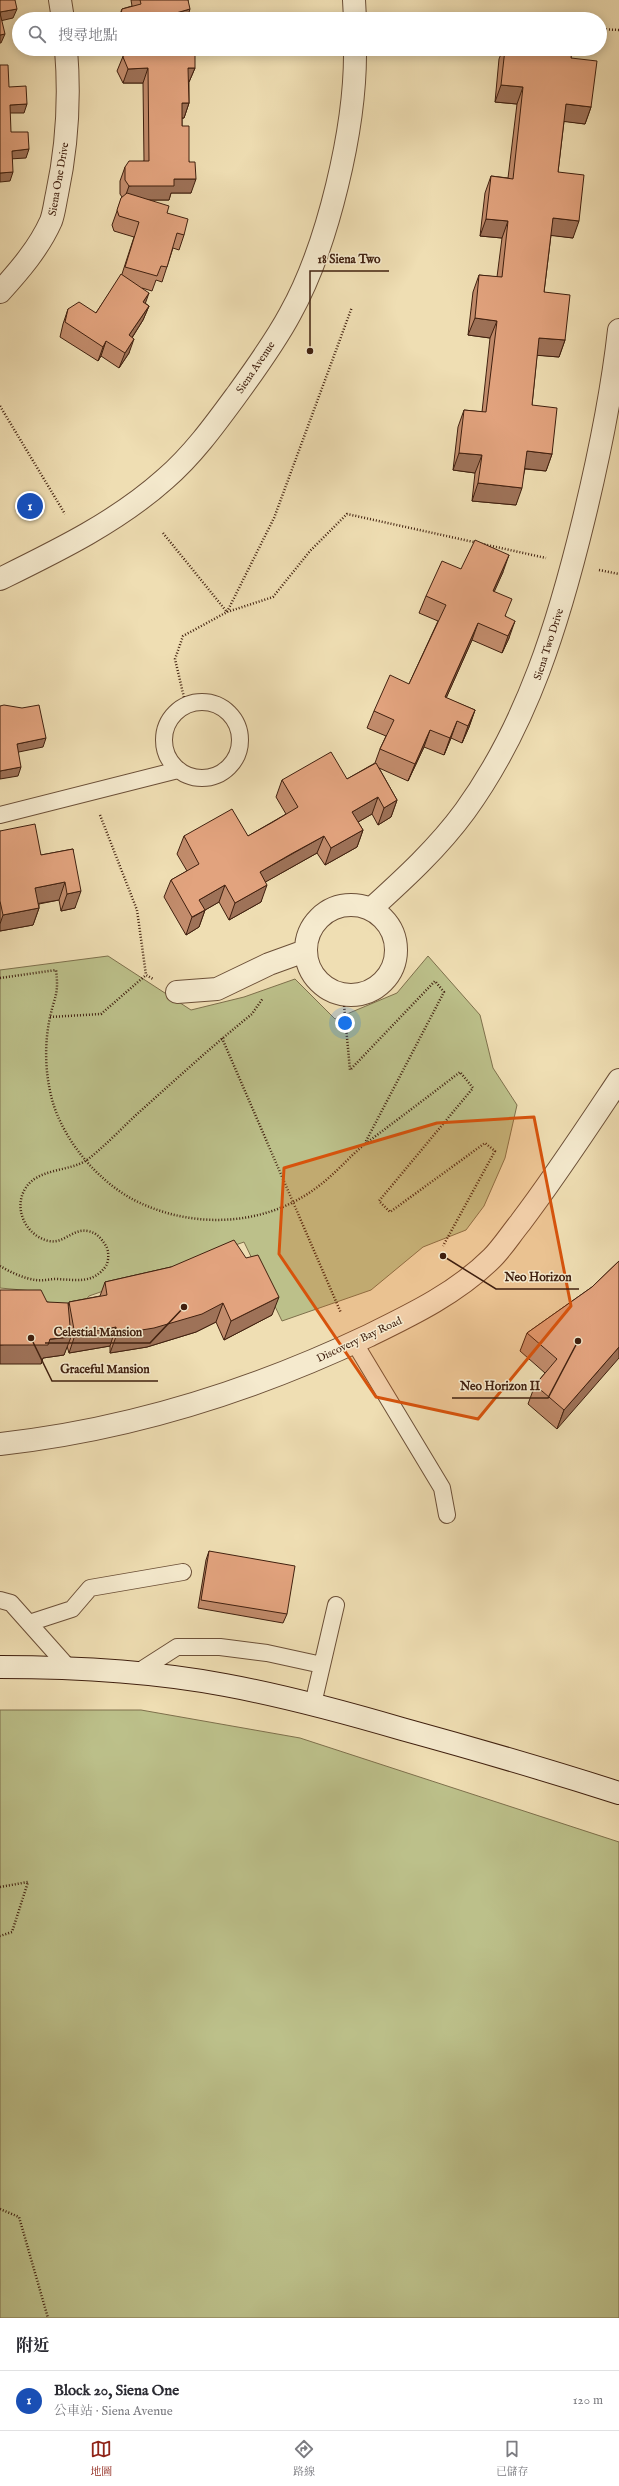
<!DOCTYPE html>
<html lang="zh-TW">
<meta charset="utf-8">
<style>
:root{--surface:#fff;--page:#f2f2f3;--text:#2b2b33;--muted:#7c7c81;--line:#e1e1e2;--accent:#8f2418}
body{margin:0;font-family:"IM FELL English","Noto Serif TC",serif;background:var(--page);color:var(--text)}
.you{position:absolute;left:345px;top:1023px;width:14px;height:14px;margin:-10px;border:3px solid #fff;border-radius:50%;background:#1a73e8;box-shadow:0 0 0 6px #1a73e833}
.badge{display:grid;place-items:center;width:26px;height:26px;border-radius:50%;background:var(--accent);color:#fff;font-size:13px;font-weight:700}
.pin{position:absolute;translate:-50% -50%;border:2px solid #fff;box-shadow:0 1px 4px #0006}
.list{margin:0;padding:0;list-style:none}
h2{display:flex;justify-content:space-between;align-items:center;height:52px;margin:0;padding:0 16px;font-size:17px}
h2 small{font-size:13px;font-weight:400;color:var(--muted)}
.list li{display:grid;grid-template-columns:26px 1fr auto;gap:12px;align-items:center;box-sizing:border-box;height:60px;padding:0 16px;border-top:1px solid var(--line)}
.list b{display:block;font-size:15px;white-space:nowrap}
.list p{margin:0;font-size:13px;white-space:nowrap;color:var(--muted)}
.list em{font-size:13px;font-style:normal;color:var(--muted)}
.icon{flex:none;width:22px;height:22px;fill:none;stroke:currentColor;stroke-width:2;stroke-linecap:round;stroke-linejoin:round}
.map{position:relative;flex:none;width:619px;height:2318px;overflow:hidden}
.search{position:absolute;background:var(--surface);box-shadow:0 2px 10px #0003;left:12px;right:12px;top:12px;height:44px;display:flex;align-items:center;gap:10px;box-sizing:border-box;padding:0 14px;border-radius:22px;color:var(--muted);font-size:15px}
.sheet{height:112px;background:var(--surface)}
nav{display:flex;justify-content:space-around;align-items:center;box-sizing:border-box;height:56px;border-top:1px solid var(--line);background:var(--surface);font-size:11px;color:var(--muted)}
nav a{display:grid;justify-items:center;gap:2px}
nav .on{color:var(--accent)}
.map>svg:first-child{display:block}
.green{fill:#bcc08a;stroke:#7e704c}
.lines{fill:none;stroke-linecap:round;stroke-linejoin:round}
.service-casing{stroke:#6c5038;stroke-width:18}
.minor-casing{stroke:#6c5038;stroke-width:24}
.tertiary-casing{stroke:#6c5038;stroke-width:24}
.secondary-casing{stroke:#40200f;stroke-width:24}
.path{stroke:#40200f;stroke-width:2.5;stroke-dasharray:1 2;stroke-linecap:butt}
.service{stroke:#f5eace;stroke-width:16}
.minor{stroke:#f5eace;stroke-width:22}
.tertiary{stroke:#f5eace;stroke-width:22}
.secondary{stroke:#f5eace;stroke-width:22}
.wall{fill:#c28c6c;stroke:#40200f}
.shaded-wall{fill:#9e7258;stroke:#40200f}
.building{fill:#e2a37e;stroke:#40200f}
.marked{fill:#d7530c;fill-opacity:0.2;stroke:#d7530c;stroke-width:3;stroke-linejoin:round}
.labels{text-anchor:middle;stroke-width:3;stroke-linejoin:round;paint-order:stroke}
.street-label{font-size:11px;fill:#40200f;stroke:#f5eace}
.leader{fill:none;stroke:#40200f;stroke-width:1.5}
.callout-dot{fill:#40200f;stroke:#f5eace;stroke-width:1.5}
.callout-label{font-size:12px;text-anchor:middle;font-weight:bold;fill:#40200f;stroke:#f5eace;stroke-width:3;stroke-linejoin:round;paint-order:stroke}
</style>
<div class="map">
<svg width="619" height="2318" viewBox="0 0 619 2318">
<rect width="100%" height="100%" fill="#efdeb3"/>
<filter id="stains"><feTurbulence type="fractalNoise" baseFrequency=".005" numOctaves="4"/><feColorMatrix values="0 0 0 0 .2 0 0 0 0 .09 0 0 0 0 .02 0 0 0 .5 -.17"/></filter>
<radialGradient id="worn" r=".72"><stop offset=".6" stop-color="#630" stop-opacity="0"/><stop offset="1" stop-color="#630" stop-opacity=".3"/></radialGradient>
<path class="green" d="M108 956 191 1010 244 997 295 979 335 1019 397 993 428 956 480 1015 493 1068 517 1105 505 1158 484 1206 466 1230 423 1247 371 1290 282 1321 244 1242 89 1296 76 1312 51 1315 33 1291 0 1288V970Z
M0 1710H141L300 1738 619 1842V2318H0Z"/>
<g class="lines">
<defs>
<path id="service" d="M164 740a38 38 0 1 1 76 0a38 38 0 1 1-76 0Z
M0 815 178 770
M354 1342 442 1488 447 1515
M0 1600 11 1603 68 1667
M29 1623 72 1609 90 1588 183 1572
M138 1672 177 1647H220L267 1653 322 1665
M313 1704 336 1605"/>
<path id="minor" d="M60 0 63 19
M0 292C19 271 39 248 51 221 54 213 55 203 57 194 67 147 70 97 66 49
M306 950a45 45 0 1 1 90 0a45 45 0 1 1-90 0Z
M371 909C404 879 438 848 465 811 528 724 559 621 584 518 599 456 612 393 619 330
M177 992 217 989 269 964 305 951"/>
<path id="tertiary" d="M354 0 355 19
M0 579C57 551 117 522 165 479 193 455 216 423 238 393 256 368 275 342 290 314 328 246 356 127 355 49
M0 1444C127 1430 252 1391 368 1336 411 1315 457 1293 492 1258 502 1248 511 1234 520 1223 555 1177 587 1128 619 1080"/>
<path id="secondary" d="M0 1667C76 1667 151 1671 225 1685 285 1696 344 1712 402 1729 475 1749 547 1770 619 1793"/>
</defs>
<use href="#service" class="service-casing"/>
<use href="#minor" class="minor-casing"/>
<use href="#tertiary" class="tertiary-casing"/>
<use href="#secondary" class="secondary-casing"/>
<path class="path" d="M600 29 619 30
M0 406 65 514
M163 533 227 612
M599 570 619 574
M227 612 274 518 352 307
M186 706 175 659 183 636 227 612 273 597 310 551 347 514 546 558
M100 815 137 910 146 975 153 979
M0 978 56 970C59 994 55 995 50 1017 44 1045 45 1075 53 1103 65 1142 98 1181 134 1200 193 1230 267 1227 320 1185 336 1173 349 1157 365 1144 397 1120 429 1096 460 1072L473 1088 379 1201 390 1212 485 1143 495 1151 443 1246
M343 994 350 1070 435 981 444 992 365 1143
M50 1017 101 1014 146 975
M222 1038 341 1313
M0 1266C10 1272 25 1279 36 1280 43 1281 50 1279 57 1279 77 1280 93 1284 106 1266 109 1261 109 1250 106 1246 101 1238 97 1233 88 1231 73 1228 64 1244 49 1241 26 1236 13 1209 25 1189 37 1168 69 1172 87 1160 104 1147 120 1130 136 1115 174 1081 212 1046 252 1014L263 998
M0 1887 28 1882 12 1932 0 1936
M0 2209 19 2217 48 2318"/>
<use href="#service" class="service"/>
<use href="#minor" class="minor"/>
<use href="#tertiary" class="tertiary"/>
<use href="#secondary" class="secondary"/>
</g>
<path class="wall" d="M131 0H188L187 19H118L122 9 132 6Z
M126 49 172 50 195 68 189 82V103L184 118H182V126L189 162 191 193H171L169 200H149L167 213 184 235 179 250 173 248 162 282 156 280 152 291 142 288 145 303 149 306 143 320 132 338 129 353 119 368 101 356 98 361 60 337 63 324 68 309 96 313 122 274 134 237 114 231 112 225 122 197 120 194V181L125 167 144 161 143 83H123L117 71Z
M503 49H572L571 58 591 107 585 124 564 121 558 172 573 238 551 235 544 292 565 340 559 357 537 355 532 405 552 454 546 471 525 469 516 505 472 501 475 473 453 470 458 427 464 410 482 412 490 338 468 335 473 292 479 275 497 277 502 238 480 236 485 193 491 176 508 178 517 104 495 102 499 59Z
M461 569 503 572 494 591 506 617 509 638 502 653 472 640 446 698 475 710 469 727 462 743 451 738 444 755 424 747 408 781 379 768 397 800 391 817 378 825 372 814 358 822 363 830 357 847 325 865 317 853 285 871 265 882 261 902 229 920 219 902 205 910 199 927 186 935 164 897 171 880 187 871 177 854 184 836H248L286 814 276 797 282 780 347 779 375 763 380 749 386 736 367 728 374 711 409 684 438 621 419 613 426 596Z
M0 831 41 855 73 849 75 908 61 911 59 900 39 904V908L33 925 0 931Z
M619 1261 557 1429 528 1404 535 1385 545 1373 520 1351 527 1333 592 1287Z
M171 1267 272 1315 224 1340 216 1322 196 1332 147 1347 110 1353V1346L69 1353 67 1346 64 1355 43 1358 41 1364 47 1302 68 1306 69 1302 100 1296 105 1282Z
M209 1551 287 1614 283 1623 198 1608 206 1560Z"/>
<path class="shaded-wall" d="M17 9 13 18 0 21V12Z
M190 9 187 19H168L169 15Z
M5 34 1 43H0V35Z
M148 68 143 83H123L128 69Z
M188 68H195L189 82H183Z
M501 85 523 87 517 104 495 102Z
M182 103H189L184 118H177Z
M27 104 24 113H7L10 105Z
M566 104 591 107 585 124 560 121Z
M29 149 26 158 9 159 12 151Z
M13 172 10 181 0 182V173Z
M174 179H196L191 193H171L169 200H124L129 186Z
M553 218 579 221 573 238 547 235Z
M486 219 508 221 502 238 480 236Z
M149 293 144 307 143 302Z
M149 306 143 320 124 350 129 335Z
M475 318 497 321 490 338 468 335Z
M539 338 565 340 559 357 533 355Z
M134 339 129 353 119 368 125 353Z
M106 341 101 356 98 361 103 347Z
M527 451 552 454 546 471 520 468Z
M459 453 482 455 475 473 453 470Z
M478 483 522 488 516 505 472 501Z
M509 555 503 572 487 608 493 591Z
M515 621 509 638 502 653 508 636Z
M478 623 472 640 439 714 445 697Z
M475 710 469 727 462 743 468 726Z
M457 721 451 738 444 755 450 738Z
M430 730 424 747 408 781 415 764Z
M46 738 43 747 14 753 17 744Z
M21 767 18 776 0 779V771Z
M378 797 372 814 346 829 352 812Z
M397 800 391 817 378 825 384 808Z
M363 830 357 847 325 865 331 848Z
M324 836 317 853 253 889 260 872Z
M65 882 59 900 29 905 35 888Z
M225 885 219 902 193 917 199 900Z
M267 885 261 902 229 920 235 903Z
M81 891 75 908 61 911 67 894Z
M39 908 33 925 0 931V924L3 915Z
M205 910 199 927 186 935 192 917Z
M279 1297 272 1315 224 1340 231 1321Z
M223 1303 216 1322 196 1332 147 1347 110 1353 117 1334Z
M116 1327 110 1346 69 1353 75 1335Z
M71 1337 64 1355 43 1358 41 1364H0V1345Z
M619 1347V1358L557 1429 564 1410Z"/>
<path class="building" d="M0 0H15L17 9 0 12Z
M140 0H188L190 9 169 15 170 19H120L122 9 141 4Z
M0 13 5 34 0 35Z
M531 16 557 19H530Z
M126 49H172V50L195 51V68H188L189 103H182V126H189V162H195L196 179H174V186H129L125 180V167L129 161H149L148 68 128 69 123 57Z
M505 49H572L571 58 597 61 591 107 566 104 558 172 584 175 579 221 553 218 544 292 570 295 565 340 539 338 532 405 557 408 552 454 527 451 522 488 478 483 482 455 459 453 464 410 486 412 497 321 475 318 479 275 502 277 508 221 486 219 491 176 513 179 523 87 501 85Z
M0 65H8L9 87 26 86 27 104 10 105 11 132H28L29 149 12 151 13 172 0 173Z
M127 193 169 206 167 213 188 219 184 235 177 233 167 267 161 266 157 276 125 267 139 222 119 216 117 210 121 198Z
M121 274 149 293 143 302 149 306 129 335 134 339 125 353 106 341 103 347 65 322 68 309 79 302 96 313Z
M475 540 509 555 493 591 512 599 505 616 515 621 508 636 478 623 445 697 475 710 468 726 457 721 450 738 430 730 415 764 380 749 394 720 374 711 390 675 409 684 446 605 426 596 442 561 461 569Z
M4 705 22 708 39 705 46 738 17 744 21 767 0 771V706Z
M331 752 347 779 376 763 397 800 384 808 378 797 352 812 363 830 331 848 324 836 291 854 260 872 267 885 235 903 225 885 199 900 205 910 192 917 171 880 199 864 184 836 232 809 248 836 273 822 298 807 282 780Z
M35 824 41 855 73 849 81 891 67 894 65 882 35 888 39 908 3 915 0 901V831Z
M234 1240 246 1258 258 1255 279 1297 231 1321 223 1303 202 1314 154 1328 117 1334 116 1327 75 1335 69 1302 107 1295 105 1282 171 1267Z
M619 1261V1347L564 1410 535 1385 557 1359 527 1333 592 1287Z
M0 1290H41L47 1302 68 1303 71 1337 50 1339 48 1345H0Z
M209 1551 295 1566 287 1614 201 1600Z"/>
<path class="marked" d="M534 1117 571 1306 478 1419 376 1397 279 1254 284 1168 437 1123Z"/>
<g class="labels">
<g class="street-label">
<text transform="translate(58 179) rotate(-80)" y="4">Siena One Drive</text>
<text transform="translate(255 367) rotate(-56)" y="4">Siena Avenue</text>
<text transform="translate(548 644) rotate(-72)" y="4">Siena Two Drive</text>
<text transform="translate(359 1339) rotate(-25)" y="4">Discovery Bay Road</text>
</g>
</g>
<path class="leader" d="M310 351L310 271H389M443 1256L496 1289H579M184 1307L150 1343H45M31 1338L52 1381H158M578 1341L548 1398H452"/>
<g class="callout-dot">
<circle cx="310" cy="351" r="4"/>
<circle cx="443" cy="1256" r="4"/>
<circle cx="184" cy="1307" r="4"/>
<circle cx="31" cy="1338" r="4"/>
<circle cx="578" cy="1341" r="4"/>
</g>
<g class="callout-label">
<text x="349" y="263">18 Siena Two</text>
<text x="538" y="1281">Neo Horizon</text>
<text x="98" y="1336">Celestial Mansion</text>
<text x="105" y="1373">Graceful Mansion</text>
<text x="500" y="1390">Neo Horizon II</text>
</g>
<rect width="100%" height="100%" filter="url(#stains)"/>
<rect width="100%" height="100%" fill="url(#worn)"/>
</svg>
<div class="you"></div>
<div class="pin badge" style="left:30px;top:506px;background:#1a4fb4">1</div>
<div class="search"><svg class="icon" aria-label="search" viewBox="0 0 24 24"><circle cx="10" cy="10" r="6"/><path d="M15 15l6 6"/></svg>搜尋地點</div>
</div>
<section class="sheet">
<h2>附近<small></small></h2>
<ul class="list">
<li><span class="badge" style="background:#1a4fb4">1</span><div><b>Block 20, Siena One</b><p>公車站 · Siena Avenue</p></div><em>120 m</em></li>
</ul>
</section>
<nav>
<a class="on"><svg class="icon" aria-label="map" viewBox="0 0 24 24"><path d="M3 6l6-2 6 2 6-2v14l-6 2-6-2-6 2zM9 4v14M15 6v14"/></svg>地圖</a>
<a><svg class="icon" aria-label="directions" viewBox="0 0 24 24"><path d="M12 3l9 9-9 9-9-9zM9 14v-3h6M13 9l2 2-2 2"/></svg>路線</a>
<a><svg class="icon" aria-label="saved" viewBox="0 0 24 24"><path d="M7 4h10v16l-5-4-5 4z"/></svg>已儲存</a>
</nav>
